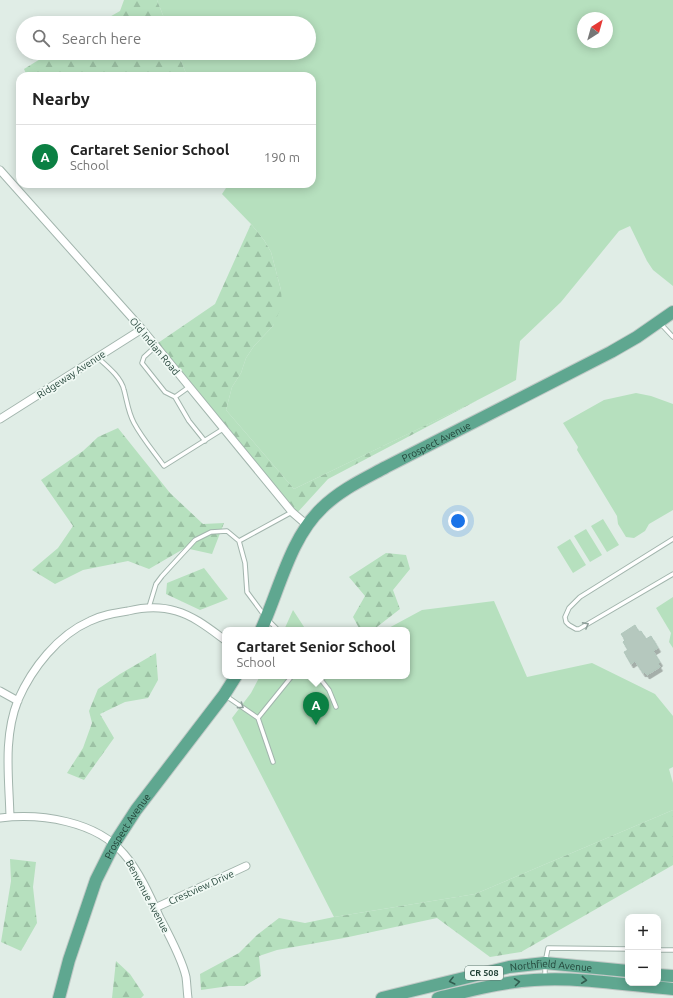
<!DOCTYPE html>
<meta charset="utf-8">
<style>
:root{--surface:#fff;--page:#f6f6f6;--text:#222;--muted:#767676;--line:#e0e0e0;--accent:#0b8043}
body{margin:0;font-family:Ubuntu,sans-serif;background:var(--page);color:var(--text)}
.controls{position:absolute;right:12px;bottom:12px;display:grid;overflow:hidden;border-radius:8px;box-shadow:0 2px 10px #0003}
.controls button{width:36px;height:36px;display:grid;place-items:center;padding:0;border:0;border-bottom:1px solid var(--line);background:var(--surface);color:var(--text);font:20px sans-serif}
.compass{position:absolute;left:577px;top:12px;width:36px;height:36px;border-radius:50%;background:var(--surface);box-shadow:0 2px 10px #0003;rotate:37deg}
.you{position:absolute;left:458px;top:521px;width:14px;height:14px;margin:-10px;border:3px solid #fff;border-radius:50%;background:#1a73e8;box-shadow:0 0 0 6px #1a73e833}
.badge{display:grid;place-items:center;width:26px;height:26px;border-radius:50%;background:var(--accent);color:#fff;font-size:13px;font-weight:700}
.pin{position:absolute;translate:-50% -33px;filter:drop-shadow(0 1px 2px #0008)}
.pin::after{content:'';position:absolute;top:21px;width:14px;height:12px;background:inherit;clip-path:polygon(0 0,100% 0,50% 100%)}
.popup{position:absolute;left:222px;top:627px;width:188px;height:52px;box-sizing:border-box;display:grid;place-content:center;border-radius:8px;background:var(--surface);filter:drop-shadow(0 1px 3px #0005);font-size:13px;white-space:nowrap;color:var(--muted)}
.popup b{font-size:15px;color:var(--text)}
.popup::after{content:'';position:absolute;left:50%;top:100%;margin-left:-8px;border:8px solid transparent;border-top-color:var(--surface)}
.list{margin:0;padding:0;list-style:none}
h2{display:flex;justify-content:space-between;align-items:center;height:52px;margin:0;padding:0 16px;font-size:17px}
h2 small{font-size:13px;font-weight:400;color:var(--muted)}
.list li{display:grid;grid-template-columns:26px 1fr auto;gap:12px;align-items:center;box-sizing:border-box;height:64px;padding:0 16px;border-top:1px solid var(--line)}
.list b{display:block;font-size:15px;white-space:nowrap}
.list p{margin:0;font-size:13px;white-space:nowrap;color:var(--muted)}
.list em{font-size:13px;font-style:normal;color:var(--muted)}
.icon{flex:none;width:22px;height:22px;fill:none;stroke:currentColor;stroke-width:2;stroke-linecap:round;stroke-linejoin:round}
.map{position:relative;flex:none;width:673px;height:998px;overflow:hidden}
.search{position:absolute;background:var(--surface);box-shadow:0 2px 10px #0003;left:16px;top:16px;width:300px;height:44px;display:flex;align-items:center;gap:10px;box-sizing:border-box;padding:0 14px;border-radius:22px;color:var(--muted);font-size:15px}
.panel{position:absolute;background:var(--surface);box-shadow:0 2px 10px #0003;left:16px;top:72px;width:300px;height:116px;border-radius:12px}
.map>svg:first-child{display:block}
.green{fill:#b6e0be;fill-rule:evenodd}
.forest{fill:url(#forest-firs)}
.building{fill:#b5c8be;stroke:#b1c7bc;filter:url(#shadow)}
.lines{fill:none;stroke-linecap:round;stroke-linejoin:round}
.service-casing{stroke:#a2b5ad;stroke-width:5.5}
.minor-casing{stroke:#a2b5ad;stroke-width:9}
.primary-casing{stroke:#c0c9c6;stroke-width:14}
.service{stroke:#fff;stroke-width:3.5}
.minor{stroke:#fff;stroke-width:7}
.primary{stroke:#5fa790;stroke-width:12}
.oneway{stroke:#8e9f9a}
.oneway2{stroke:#325e50}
.labels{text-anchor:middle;stroke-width:3.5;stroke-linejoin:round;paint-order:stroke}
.shield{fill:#f0f9f4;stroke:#5d776e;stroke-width:1}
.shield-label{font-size:9px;font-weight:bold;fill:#1e3f34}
.street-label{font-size:10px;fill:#1e3f34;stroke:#f0f9f4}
</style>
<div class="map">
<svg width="673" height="998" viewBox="0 0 673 998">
<defs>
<pattern id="forest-firs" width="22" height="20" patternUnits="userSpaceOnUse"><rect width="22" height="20" fill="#b6e0be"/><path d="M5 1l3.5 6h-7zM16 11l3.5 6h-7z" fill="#9cc1a4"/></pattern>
<filter id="shadow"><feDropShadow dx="2.5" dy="4" stdDeviation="0" flood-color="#0004"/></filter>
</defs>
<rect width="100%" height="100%" fill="#e0ede6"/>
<path class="green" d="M157 0H673V286L653 270 647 261 630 226 619 231 561 302 520 341 516 380 470 404 294 489 226 410 232 387 241 373 246 358 254 346 273 326 281 290 271 252 264 240 251 224 222 194 226 188 225 184H312V76H187L178 53H309V23H166ZM583 18H607V42H583Z
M636 393 651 396 673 404V510L649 524 645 531 634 538 626 537 618 524 617 516 577 450 578 447 563 423 604 400Z
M603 519 619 545 607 552 591 526Z
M586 529 602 555 590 562 574 536Z
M570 539 586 565 573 573 557 547Z
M673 597V648L669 642 671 633 656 608Z
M494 601 527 677 592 663 655 694 673 716V767L669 769 673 783V810L475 894 334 917 232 718 251 693 260 676H407V630H385L422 610Z
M293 610 306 630H284Z"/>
<path class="forest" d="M124 0H157L166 23H99L120 11Z
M50 53H178L187 76H27L24 69Z
M251 224 264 240 271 252 281 290 282 305 273 326 254 346 246 358 241 373 232 387 226 410 294 489 478 400 328 479 297 513 155 345 215 304Z
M118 428 170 493 203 524 224 523 212 554 185 548 149 569 128 561 83 570 55 584 32 570 58 548 73 526 41 480 83 451 98 437Z
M386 553 406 555 410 569 393 590 400 609 373 630H360L353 617 365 596 349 577Z
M204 568 228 599 200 610 166 594 167 583Z
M156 653 158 680 148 698 125 702 100 714 114 738 84 780 67 773 83 748 92 723 89 711 98 689 120 674Z
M673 810V865L521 952 490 957 437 918 344 938 277 950 259 956 261 976 244 986H229L201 990 200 974 239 953 257 935 279 918 305 923 334 917 475 894Z
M10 859 36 862 33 887 37 923 21 951 1 942 11 881Z
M116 961 130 974 144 995 141 998H112Z"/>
<path class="building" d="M635 625 639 632 641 631 646 639 651 636 658 648 653 651 660 662 658 664 660 667 647 675 645 672 643 673 635 661 631 664 624 652 628 650 623 642 625 640 621 634Z"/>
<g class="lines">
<defs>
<path id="service" d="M660 323 673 337
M156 346 144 357 142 363 165 392 175 397
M97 357C107 366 121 377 124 390 127 401 128 412 134 423 142 438 154 452 164 466L223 429
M189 387 175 397 189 421 205 441
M673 539 580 597 569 608 565 617 566 622 569 625 576 629H579L673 574
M239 541 292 512
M149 607 156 584 162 576 195 540 211 532 227 531 239 541 245 563 247 592 264 615
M268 620 278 630
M318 676 329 690 336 707
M226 696 258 718 273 762
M258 718 292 676
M658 950H673
M545 978V963L548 948 628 949"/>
<path id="minor" d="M0 170 142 329 292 512 307 525
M0 419 142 329
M0 691 18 701
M10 817C9 777 3 738 18 700 32 668 58 635 90 621 102 615 115 613 128 611 144 607 160 606 176 611 194 616 210 629 225 640
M0 818C41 813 96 821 124 854 139 871 151 898 160 918 169 935 182 959 186 977 187 984 187 991 188 998
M155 908 246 866"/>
<g id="primary">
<path id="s1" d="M261 630C279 591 290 538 322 508 340 490 364 479 386 467L611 352 637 337 673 312"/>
<path d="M658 975 673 976"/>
<path id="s2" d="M59 998 69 960 96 880 114 844 136 810 224 695 236 676"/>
<path id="s3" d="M382 998 509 967 545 963 628 971"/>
<path d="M438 998C470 991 501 982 534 980 580 977 627 985 673 989"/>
</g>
</defs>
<use href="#service" class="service-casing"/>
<use href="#minor" class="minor-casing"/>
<use href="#primary" class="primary-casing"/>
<use href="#service" class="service"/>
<use href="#minor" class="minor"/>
<use href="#primary" class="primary"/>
</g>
<defs><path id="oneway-chevron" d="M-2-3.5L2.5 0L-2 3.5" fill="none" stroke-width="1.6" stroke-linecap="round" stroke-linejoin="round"/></defs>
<g class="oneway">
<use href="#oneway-chevron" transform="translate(586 625) rotate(-29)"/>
<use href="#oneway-chevron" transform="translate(241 706) rotate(34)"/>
</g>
<g class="oneway2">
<use href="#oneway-chevron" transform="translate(584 980) rotate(6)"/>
<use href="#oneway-chevron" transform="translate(452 981) rotate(166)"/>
<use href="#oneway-chevron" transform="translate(517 982) rotate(-7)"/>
</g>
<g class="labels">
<rect class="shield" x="465" y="966" width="38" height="14" rx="3"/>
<g class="shield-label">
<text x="484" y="976">CR 508</text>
</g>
<g class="street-label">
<text transform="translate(155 346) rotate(50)" y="4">Old Indian Road</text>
<text transform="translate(71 374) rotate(-33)" y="4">Ridgeway Avenue</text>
<text dy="4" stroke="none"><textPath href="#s1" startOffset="270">Prospect Avenue</textPath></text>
<text dy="4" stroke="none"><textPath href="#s2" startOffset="186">Prospect Avenue</textPath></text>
<text transform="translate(201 887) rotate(-24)" y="4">Crestview Drive</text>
<text transform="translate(148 896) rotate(62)" y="4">Benvenue Avenue</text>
<text dy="4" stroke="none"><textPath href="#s3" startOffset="173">Northfield Avenue</textPath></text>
</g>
</g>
</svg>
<div class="controls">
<button>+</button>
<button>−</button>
</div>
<svg class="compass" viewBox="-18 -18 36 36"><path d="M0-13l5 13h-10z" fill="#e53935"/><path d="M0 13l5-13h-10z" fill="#767676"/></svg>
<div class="you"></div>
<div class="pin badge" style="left:316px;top:725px">A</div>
<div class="popup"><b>Cartaret Senior School</b>School</div>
<div class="search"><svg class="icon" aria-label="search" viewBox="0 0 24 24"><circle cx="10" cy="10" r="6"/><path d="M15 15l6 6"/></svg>Search here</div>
<section class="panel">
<h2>Nearby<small></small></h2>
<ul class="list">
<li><span class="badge">A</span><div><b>Cartaret Senior School</b><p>School</p></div><em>190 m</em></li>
</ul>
</section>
</div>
